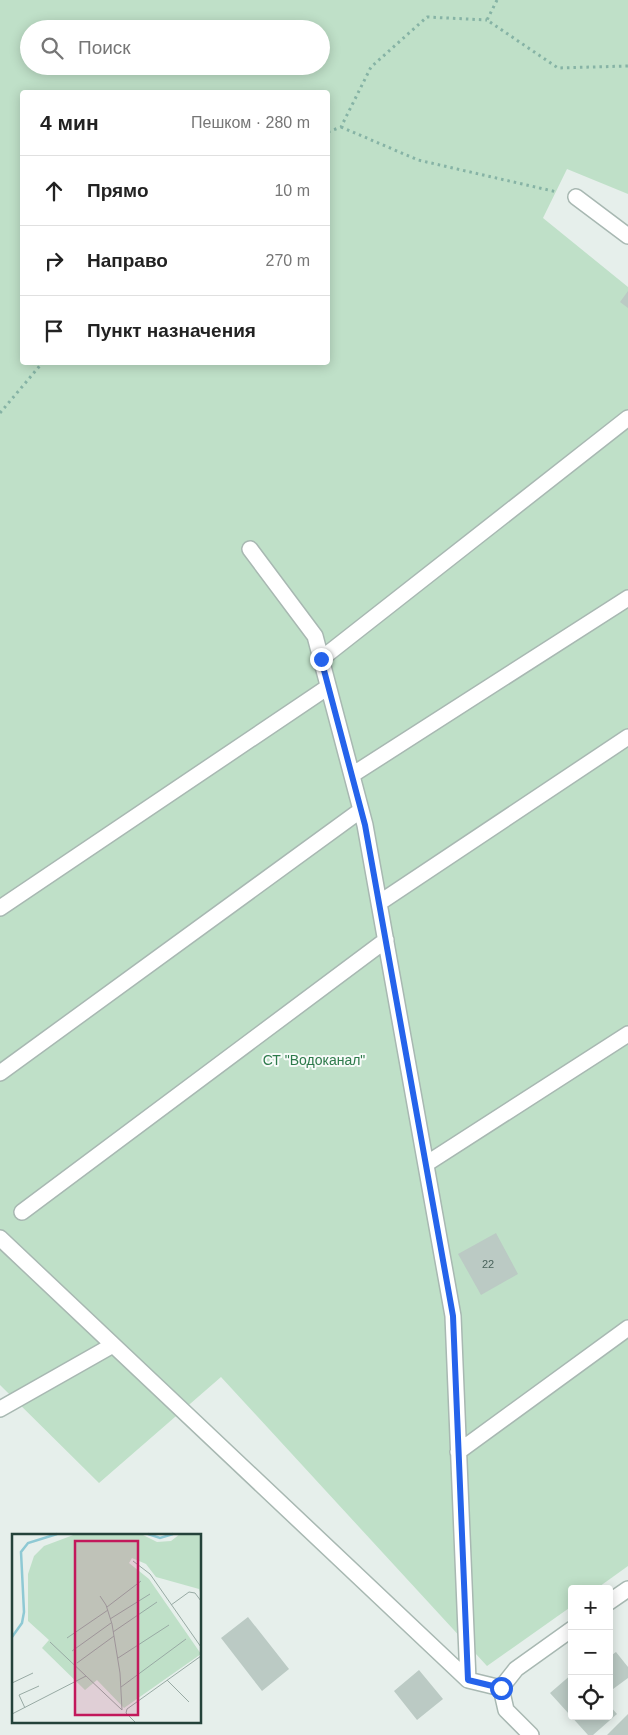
<!DOCTYPE html>
<html lang="ru">
<meta charset="utf-8">
<style>
:root{--surface:#fff;--page:#f2f2f2;--text:#222;--muted:#767676;--line:#e0e0e0}
body{margin:0;font-family:Helvetica,sans-serif;background:var(--page);color:var(--text)}
.controls{position:absolute;right:15px;bottom:15px;display:grid;overflow:hidden;border-radius:5px;box-shadow:0 2px 12px #0003}
.controls button{width:45px;height:45px;display:grid;place-items:center;padding:0;border:0;border-bottom:1px solid var(--line);background:var(--surface);color:var(--text);font:25px sans-serif}
.stop{position:absolute;width:15px;height:15px;margin:-11px;border:4px solid #2563eb;border-radius:50%;background:#fff}
.stop.end{background:#2563eb;border-color:#fff;box-shadow:0 1px 5px #0008}
.list{margin:0;padding:0;list-style:none}
h2{display:flex;justify-content:space-between;align-items:center;height:65px;margin:0;padding:0 20px;font-size:21px}
h2 small{font-size:16px;font-weight:400;color:var(--muted)}
.list li{display:grid;grid-template-columns:32px 1fr auto;gap:15px;align-items:center;box-sizing:border-box;height:70px;padding:0 20px;border-top:1px solid var(--line)}
.list b{display:block;font-size:19px;white-space:nowrap}
.list em{font-size:16px;font-style:normal;color:var(--muted)}
.icon{flex:none;width:28px;height:28px;fill:none;stroke:currentColor;stroke-width:2;stroke-linecap:round;stroke-linejoin:round}
.map{position:relative;flex:none;width:628px;height:1735px;overflow:hidden}
.search{position:absolute;background:var(--surface);box-shadow:0 2px 12px #0003;left:20px;top:20px;width:310px;height:55px;display:flex;align-items:center;gap:12px;box-sizing:border-box;padding:0 18px;border-radius:28px;color:var(--muted);font-size:19px}
.panel{position:absolute;background:var(--surface);box-shadow:0 2px 12px #0003;left:20px;top:90px;width:310px;height:275px;border-radius:5px}
.map>svg:first-child{display:block}
.green{fill:#bfe0c8;fill-rule:evenodd}
.building{fill:#bbcac4}
.lines{fill:none;stroke-linecap:round;stroke-linejoin:round}
.minor-casing{stroke:#a8b8b2;stroke-width:18}
.path{stroke:#86b3a5;stroke-width:3;stroke-dasharray:2.5 4;stroke-linecap:butt}
.minor{stroke:#fff;stroke-width:15}
.route{stroke:#2563eb;stroke-width:6}
.labels{text-anchor:middle;stroke-width:4;stroke-linejoin:round;paint-order:stroke}
.number-label{font-size:11px;fill:#4a645c}
.park-label{font-size:14px;fill:#2d7a4b;stroke:#f7fbf9}
.inset-river{fill:none;stroke:#8ec9d4;stroke-width:2.5}
.inset-road{fill:none;stroke:#98aaa4;stroke-width:1}
.view{fill:#c2185b;fill-opacity:0.15;stroke:#c2185b;stroke-width:2.5}
.inset-edge{fill:none;stroke:#24423a;stroke-width:2.5}
</style>
<div class="map">
<svg width="628" height="1735" viewBox="0 0 628 1735">
<rect width="100%" height="100%" fill="#e6efeb"/>
<path class="green" d="M0 0H628V194L567 169 543 218 628 287V1566L596 1589H572V1606L487 1666 221 1377 99 1483 0 1385ZM29 29H321V66H29ZM22 92H328V362H22Z"/>
<path class="building" d="M628 291V308L620 302Z
M496 1233 518 1274 481 1295 458 1254Z
M248 1617 289 1669 262 1691 221 1638Z
M616 1652 628 1667V1678L609 1692V1657Z
M419 1670 443 1699 417 1720 394 1691Z
M572 1674V1716H609V1705L617 1714 593 1735H588L550 1693Z
M628 1714V1735H607Z"/>
<g class="lines">
<defs>
<path id="minor" d="M576 197 628 236
M250 549 315 636 365 825 453 1316 468 1680
M321 659 628 418
M352 775 628 598
M379 903 628 737
M0 908 328 687
M0 1073 361 810
M426 1164 628 1034
M22 1212 386 940
M0 1238 468 1680 501 1688
M0 1409 113 1345
M458 1452 628 1328
M609 1602 628 1589
M531 1735 506 1710 501 1688 516 1669 572 1629"/>
</defs>
<use href="#minor" class="minor-casing"/>
<path class="path" d="M497 0 487 20 558 68 628 66
M341 127 418 160 557 192
M328 132 341 127 371 67 427 17 487 20
M0 413 43 362"/>
<use href="#minor" class="minor"/>
</g>
<g class="lines">
<path class="route" d="M321 659 365 825 453 1316 468 1680 501 1688"/>
</g>
<g class="labels">
<g class="number-label">
<text x="488" y="1268">22</text>
</g>
<g class="park-label">
<text x="314" y="1065">СТ "Водоканал"</text>
</g>
</g>
<g transform="translate(12 1534)">
<rect width="189" height="189" fill="#e6efeb"/>
<path d="M64 0H129L145 8 159 7 168 0H189V61L187 55 144 43 134 30 120 24 117 29 137 45 189 120 112 174 85 146 73 156 30 114 37 106 16 87V40L22 22 32 12Z" fill="#bfe0c8"/>
<path class="inset-river" d="M136 0 148 4 161 0M0 103 10 89 12 78 9 18 16 9 45 0"/>
<path class="inset-road" d="M121 27 138 40 189 113M88 62 94 71 100 90 108 139 110 176M159 71 177 58 183 59 189 67M95 73 129 47M98 85 138 60M101 98 145 68M55 104 96 76M38 108 110 176M60 117 99 89M106 124 157 91M65 129 102 102M155 146 177 168M0 149 21 139M109 153 174 105M13 174 7 161 27 152M0 180 74 142M124 189 114 179 115 175 189 122"/>
<path class="view" d="M63 7H126V181H63Z"/>
<rect width="189" height="189" class="inset-edge"/>
</g>
</svg>
<div class="controls">
<button>+</button>
<button>−</button>
<button><svg class="icon" aria-label="locate" viewBox="0 0 24 24"><circle cx="12" cy="12" r="6"/><path d="M12 2v4M12 18v4M2 12h4M18 12h4"/></svg></button>
</div>
<div class="stop" style="left:501px;top:1688px"></div>
<div class="stop end" style="left:321px;top:659px"></div>
<div class="search"><svg class="icon" aria-label="search" viewBox="0 0 24 24"><circle cx="10" cy="10" r="6"/><path d="M15 15l6 6"/></svg>Поиск</div>
<section class="panel">
<h2>4 мин<small>Пешком · 280 m</small></h2>
<ul class="list">
<li><svg class="icon" aria-label="ahead" viewBox="0 0 24 24"><path d="M12 20V5M6 11l6-6 6 6"/></svg><div><b>Прямо</b></div><em>10 m</em></li>
<li><svg class="icon" aria-label="right" viewBox="0 0 24 24"><path d="M7 20v-9h11M14 6l5 5-5 5"/></svg><div><b>Направо</b></div><em>270 m</em></li>
<li><svg class="icon" aria-label="arrive" viewBox="0 0 24 24"><path d="M6 21V4h12l-3 4 3 4H6"/></svg><div><b>Пункт назначения</b></div></li>
</ul>
</section>
</div>
